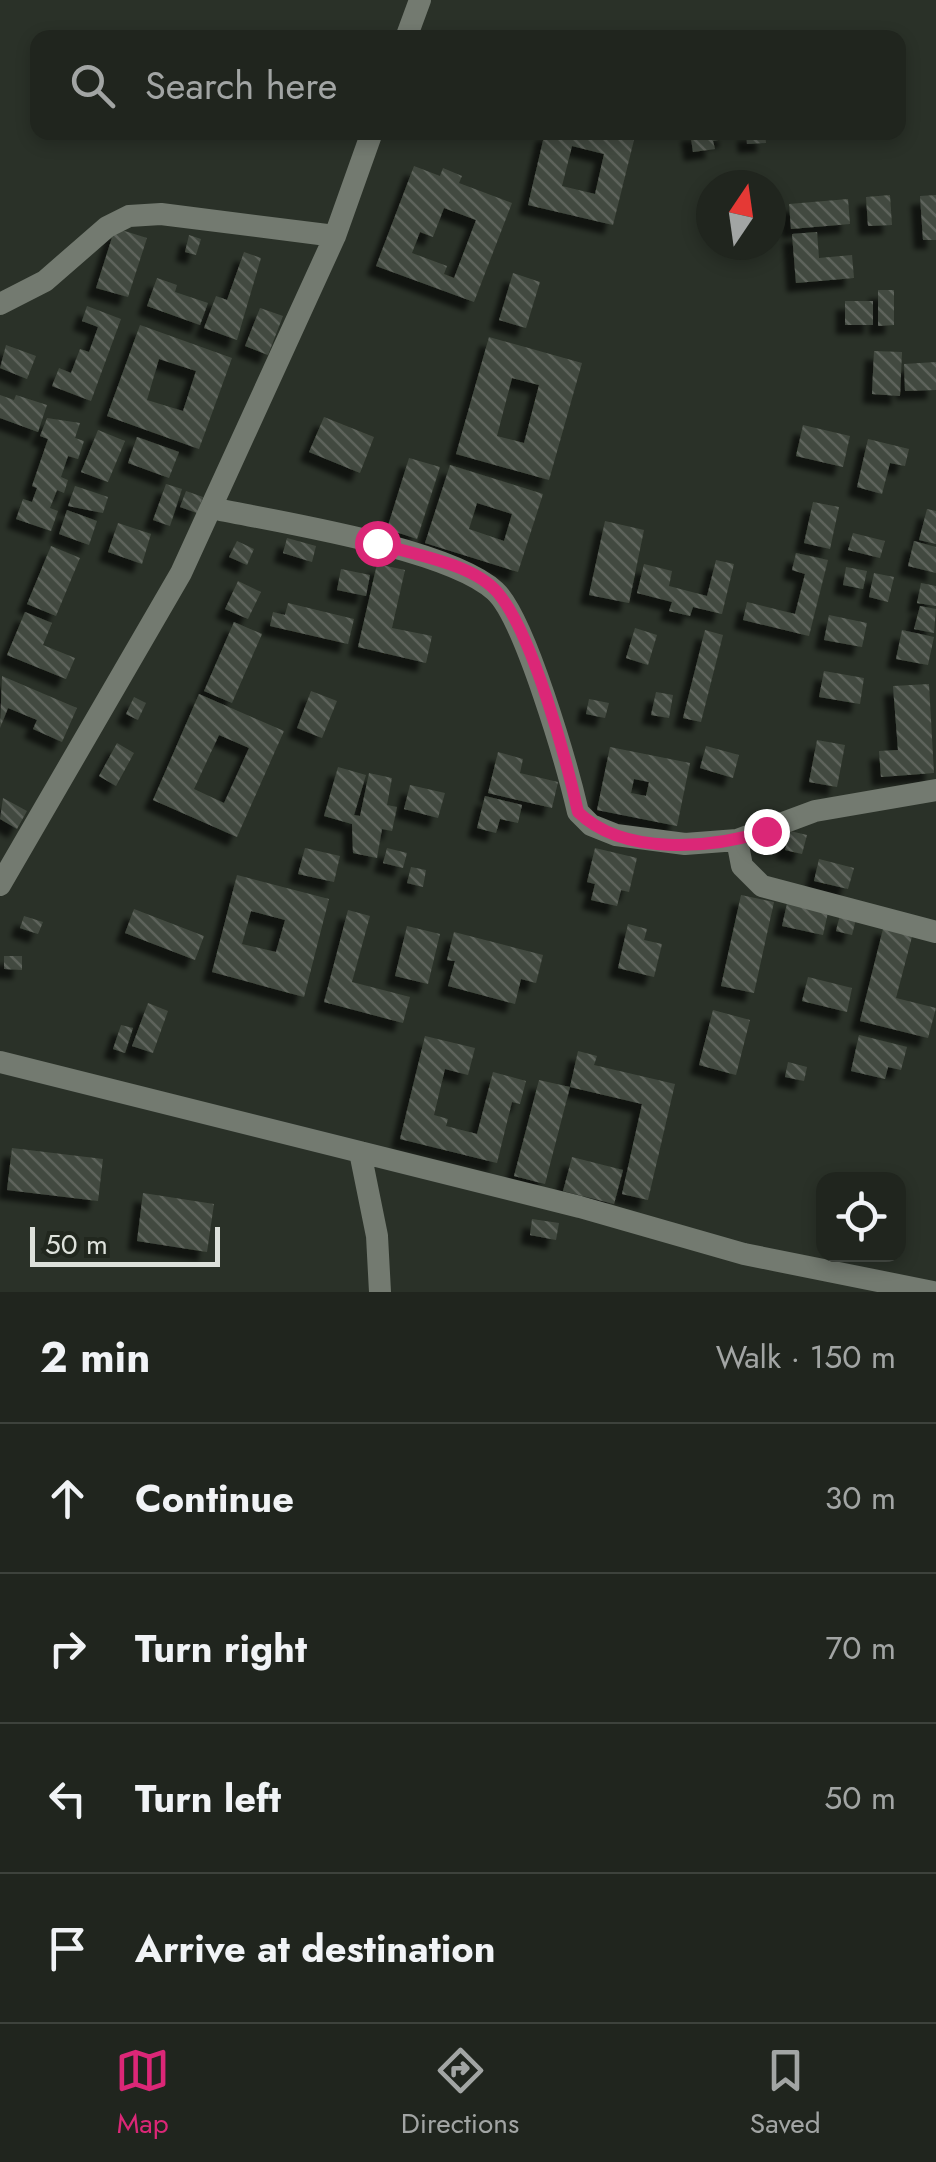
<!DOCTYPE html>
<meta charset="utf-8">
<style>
:root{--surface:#20251e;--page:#282d27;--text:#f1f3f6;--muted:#a2a5a4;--line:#3d423c;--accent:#db2777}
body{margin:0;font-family:Jost,sans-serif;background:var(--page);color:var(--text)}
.controls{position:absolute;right:30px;bottom:30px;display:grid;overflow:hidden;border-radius:20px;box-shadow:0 5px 15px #0003}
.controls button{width:90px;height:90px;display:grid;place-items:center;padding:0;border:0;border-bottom:2px solid var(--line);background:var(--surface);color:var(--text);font:50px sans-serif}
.compass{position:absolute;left:696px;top:170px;width:90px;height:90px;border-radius:50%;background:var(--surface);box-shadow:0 5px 15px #0003;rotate:13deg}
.scale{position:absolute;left:30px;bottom:25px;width:190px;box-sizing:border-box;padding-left:10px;border:5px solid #dde1db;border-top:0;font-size:28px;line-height:35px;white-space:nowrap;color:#dde1db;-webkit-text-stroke:8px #21271e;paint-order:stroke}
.stop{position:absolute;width:30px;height:30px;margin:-22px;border:8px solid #db2777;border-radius:50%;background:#fff}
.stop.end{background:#db2777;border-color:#fff;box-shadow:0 2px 10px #0008}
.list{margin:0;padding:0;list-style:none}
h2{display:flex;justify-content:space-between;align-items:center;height:130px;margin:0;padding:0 40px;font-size:42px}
h2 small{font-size:32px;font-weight:400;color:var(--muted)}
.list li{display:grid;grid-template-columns:65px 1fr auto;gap:30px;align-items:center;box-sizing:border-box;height:150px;padding:0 40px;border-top:2px solid var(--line)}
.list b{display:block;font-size:38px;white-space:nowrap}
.list em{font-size:32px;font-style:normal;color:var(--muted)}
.icon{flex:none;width:55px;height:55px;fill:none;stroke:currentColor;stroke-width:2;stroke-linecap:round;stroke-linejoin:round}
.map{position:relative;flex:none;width:936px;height:1292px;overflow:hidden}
.search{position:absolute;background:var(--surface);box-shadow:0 5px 15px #0003;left:30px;right:30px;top:30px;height:110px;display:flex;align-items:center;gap:25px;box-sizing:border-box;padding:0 35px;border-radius:20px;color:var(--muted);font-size:38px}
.sheet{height:730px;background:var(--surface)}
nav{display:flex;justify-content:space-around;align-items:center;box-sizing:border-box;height:140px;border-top:2px solid var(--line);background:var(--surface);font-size:28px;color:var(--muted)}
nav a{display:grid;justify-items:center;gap:5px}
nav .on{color:var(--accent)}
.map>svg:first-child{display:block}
.building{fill:url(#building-back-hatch);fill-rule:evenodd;filter:url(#shadow)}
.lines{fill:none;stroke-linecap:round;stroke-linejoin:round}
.minor{stroke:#737a70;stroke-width:22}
.route{stroke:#db2777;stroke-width:12}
</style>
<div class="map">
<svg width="936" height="1292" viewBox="0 0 936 1292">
<defs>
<pattern id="building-back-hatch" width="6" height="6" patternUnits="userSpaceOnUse" patternTransform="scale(2.5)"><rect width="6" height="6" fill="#434a40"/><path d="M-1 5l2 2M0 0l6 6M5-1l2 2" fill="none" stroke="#5e645b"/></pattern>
<filter id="shadow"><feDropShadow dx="-9" dy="9" stdDeviation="2.5" flood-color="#0009"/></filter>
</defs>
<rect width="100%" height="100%" fill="#2a3128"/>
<path class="building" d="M545 132H636L613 225 528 205ZM572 146 604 154 595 194 562 186Z
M690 132H727L728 138 713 141 715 149 693 152Z
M746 132H765L766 143 747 144Z
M414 166 440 176 443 168 462 176 459 183 512 203 474 302 376 266ZM444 208 476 220 454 278 444 274 447 266 412 253 420 232 433 237Z
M890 195 892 225 868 226 866 197Z
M936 195V240H923L920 196Z
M848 199 850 224 791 229 789 204Z
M115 228 147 238 128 297 96 288Z
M817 232 819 258 852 255 854 278 796 283 792 234Z
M189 235 201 239 196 255 185 252Z
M244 252 261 258 237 340 204 328 216 296 227 300Z
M513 273 540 282 526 328 499 320Z
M157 278 177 285 175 292 208 303 200 325 147 306Z
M878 290H894V325L878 326Z
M845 301H873V325H845Z
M87 306 121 319 91 401 52 386 59 368 71 373 80 349 89 352 98 327 82 321Z
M260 308 283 316 268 355 245 346Z
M140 325 232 358 199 449 107 416ZM159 359 196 371 183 411 147 400Z
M489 337 582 363 549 480 456 454ZM512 378 539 385 524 443 497 436Z
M6 345 36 356 27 379 0 368Z
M874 351 902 352 900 396 872 394Z
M936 362V390L905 391 904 364Z
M0 395 14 400 16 395 47 405 38 432 0 418Z
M324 417 374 437 360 473 309 452Z
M47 418 80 423 75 438 84 441 78 459 68 456 61 477 68 480 64 493 57 490 50 508 58 511 51 531 16 519 23 499 32 502 37 488 32 486 48 439 40 436Z
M803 425 850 436 843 467 796 456Z
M98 430 125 441 108 482 81 472Z
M137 437 179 452 169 478 128 463Z
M868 439 909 449 905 466 890 463 882 494 857 487Z
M409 458 440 467 417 539 387 529Z
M450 465 543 494 518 572 425 543ZM477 503 512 514 504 541 469 529Z
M166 484 182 489 170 526 153 520Z
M75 486 108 497 103 513 68 506Z
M186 491 203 497 197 513 180 507Z
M813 502 839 507 830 549 804 543Z
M927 509 936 511V544L919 540Z
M67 510 97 521 89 545 59 534Z
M605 521 644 530 629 603 589 595Z
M118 523 151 534 142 564 108 552Z
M853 533 885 541 880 558 848 550Z
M287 538 316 546 312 562 283 553Z
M237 541 254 549 247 565 229 557Z
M914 541 936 547V573L908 566Z
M51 546 80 558 56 616 27 604Z
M796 553 828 560 809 636 743 620 747 602 795 614 805 574 792 570Z
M716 560 734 564 722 614 693 607 690 616 669 611 672 602 637 593 644 564 672 571 669 586 707 596Z
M377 564 405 570 392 628 432 636 426 663 358 647Z
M846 567 867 571 863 589 843 585Z
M341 569 370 575 366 596 337 590Z
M874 573 894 577 888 602 869 597Z
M238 581 261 592 248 619 225 609Z
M921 583 936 586V606L917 603Z
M288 603 354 619 348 644 270 626 273 612 285 615Z
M920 606 936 609 934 633 914 629Z
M25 612 52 623 43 645 75 658 66 679 7 655Z
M829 615 867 623 862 647 824 640Z
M234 622 262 634 232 703 204 691Z
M635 628 657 635 648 665 626 658Z
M705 630 723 635 701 722 683 718Z
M902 630 934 637 928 665 896 659Z
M824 671 864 678 860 704 819 697Z
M2 676 77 708 62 742 33 729 37 720 8 708 0 728Z
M929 684 934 773 881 777 879 751 898 750 893 686Z
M311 691 337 701 322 738 297 728Z
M656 692 673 695 669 718 651 715Z
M199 694 284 731 237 837 153 800ZM219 735 249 748 224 803 194 789Z
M134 697 146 703 138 720 126 714Z
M589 699 609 703 605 718 586 714Z
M817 740 845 745 837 787 809 782Z
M117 743 134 753 116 786 99 776Z
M706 746 739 755 733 778 700 768Z
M610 747 690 763 677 826 597 810ZM634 779 649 782 646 796 631 793Z
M498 752 523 759 520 773 558 782 552 808 488 793Z
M338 767 366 775 354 815 360 816 369 773 392 778 387 805 397 807 392 831 382 829 377 858 353 853 352 824 324 816Z
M410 785 445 793 438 818 404 809Z
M485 796 522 805 518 823 500 819 496 833 477 828Z
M3 798 27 811 17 829 0 819Z
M790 831 807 835 802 854 785 850Z
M305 848 340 856 334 882 298 874Z
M387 848 407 853 403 868 383 863Z
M595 848 637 858 629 892 621 890 617 906 591 900 595 884 587 882Z
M819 859 854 868 848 889 814 881Z
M411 867 426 870 423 887 407 883Z
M237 875 329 899 304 997 212 972ZM251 911 285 920 276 952 242 944Z
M741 895 774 902 754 993 721 986Z
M788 899 829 908 823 935 782 926Z
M134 909 204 936 195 960 125 933Z
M348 910 370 916 352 982 410 997 403 1023 324 1002Z
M840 915 856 919 852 935 836 931Z
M24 916 43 922 38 934 20 928Z
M628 924 647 929 644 940 662 944 654 977 618 968Z
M884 925 913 933 896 998 936 1008 928 1038 860 1021Z
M407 926 440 934 428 984 395 976Z
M454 932 543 955 536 983 521 979 515 1004 448 986 455 961 447 960Z
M4 956H22V970L4 969Z
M808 977 852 988 847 1012 802 1001Z
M148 1003 168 1011 153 1053 132 1046Z
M713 1010 750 1020 736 1075 699 1065Z
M121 1025 133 1028 125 1053 113 1049Z
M859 1035 907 1047 901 1070 888 1067 885 1079 851 1071Z
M425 1036 475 1048 468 1075 445 1069 434 1115 448 1119 446 1126 477 1134 493 1072 526 1081 520 1104 512 1102 497 1163 400 1139Z
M578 1051 597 1056 594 1065 675 1084 648 1200 622 1194 642 1104 570 1087 545 1184 514 1176 539 1080 570 1087Z
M788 1062 807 1067 804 1081 785 1077Z
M12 1148 103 1159 98 1201 7 1190Z
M572 1157 623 1170 614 1204 563 1191Z
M143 1193 214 1204 207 1252 137 1241Z
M532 1219 559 1223 556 1240 530 1235Z"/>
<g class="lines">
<path class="minor" d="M406 38 420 0
M0 304 45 281 107 227 129 216 161 214 335 236
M211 508C278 522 448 548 495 591 525 618 568 769 578 812L591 825 616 835 685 844 737 840 815 811 936 790
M737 840 742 866 762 886 936 932
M0 885 181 573 335 236 372 132
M0 1062 580 1207 744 1254 933 1292
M360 1152 377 1236 380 1292"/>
</g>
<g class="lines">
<path class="route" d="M377 543C413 555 473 563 498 593 533 635 566 758 578 812 623 856 711 849 766 831"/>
</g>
</svg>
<div class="controls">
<button><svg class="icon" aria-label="locate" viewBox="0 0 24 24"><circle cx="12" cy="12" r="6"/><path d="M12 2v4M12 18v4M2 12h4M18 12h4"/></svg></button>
</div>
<svg class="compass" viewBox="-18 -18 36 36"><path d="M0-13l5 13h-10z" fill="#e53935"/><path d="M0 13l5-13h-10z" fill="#a2a5a4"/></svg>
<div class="scale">50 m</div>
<div class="stop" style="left:377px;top:543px"></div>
<div class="stop end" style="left:766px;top:831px"></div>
<div class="search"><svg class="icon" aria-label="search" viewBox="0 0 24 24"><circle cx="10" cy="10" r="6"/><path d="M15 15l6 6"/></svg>Search here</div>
</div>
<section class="sheet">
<h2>2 min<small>Walk · 150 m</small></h2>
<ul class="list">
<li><svg class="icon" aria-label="ahead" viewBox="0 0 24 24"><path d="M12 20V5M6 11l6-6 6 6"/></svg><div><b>Continue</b></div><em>30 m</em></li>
<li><svg class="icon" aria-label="right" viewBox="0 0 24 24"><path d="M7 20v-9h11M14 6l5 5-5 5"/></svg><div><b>Turn right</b></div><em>70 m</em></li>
<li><svg class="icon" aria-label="left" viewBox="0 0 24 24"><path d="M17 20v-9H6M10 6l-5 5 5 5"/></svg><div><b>Turn left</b></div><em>50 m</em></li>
<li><svg class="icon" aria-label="arrive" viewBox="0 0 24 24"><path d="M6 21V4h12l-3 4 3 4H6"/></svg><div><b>Arrive at destination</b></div></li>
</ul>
</section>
<nav>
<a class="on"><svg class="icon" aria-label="map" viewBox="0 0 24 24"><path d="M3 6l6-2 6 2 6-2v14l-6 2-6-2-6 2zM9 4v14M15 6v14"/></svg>Map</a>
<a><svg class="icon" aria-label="directions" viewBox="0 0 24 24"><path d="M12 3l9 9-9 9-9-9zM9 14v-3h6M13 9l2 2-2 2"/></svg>Directions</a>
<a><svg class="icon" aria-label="saved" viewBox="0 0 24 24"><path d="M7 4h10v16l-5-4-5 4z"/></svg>Saved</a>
</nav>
